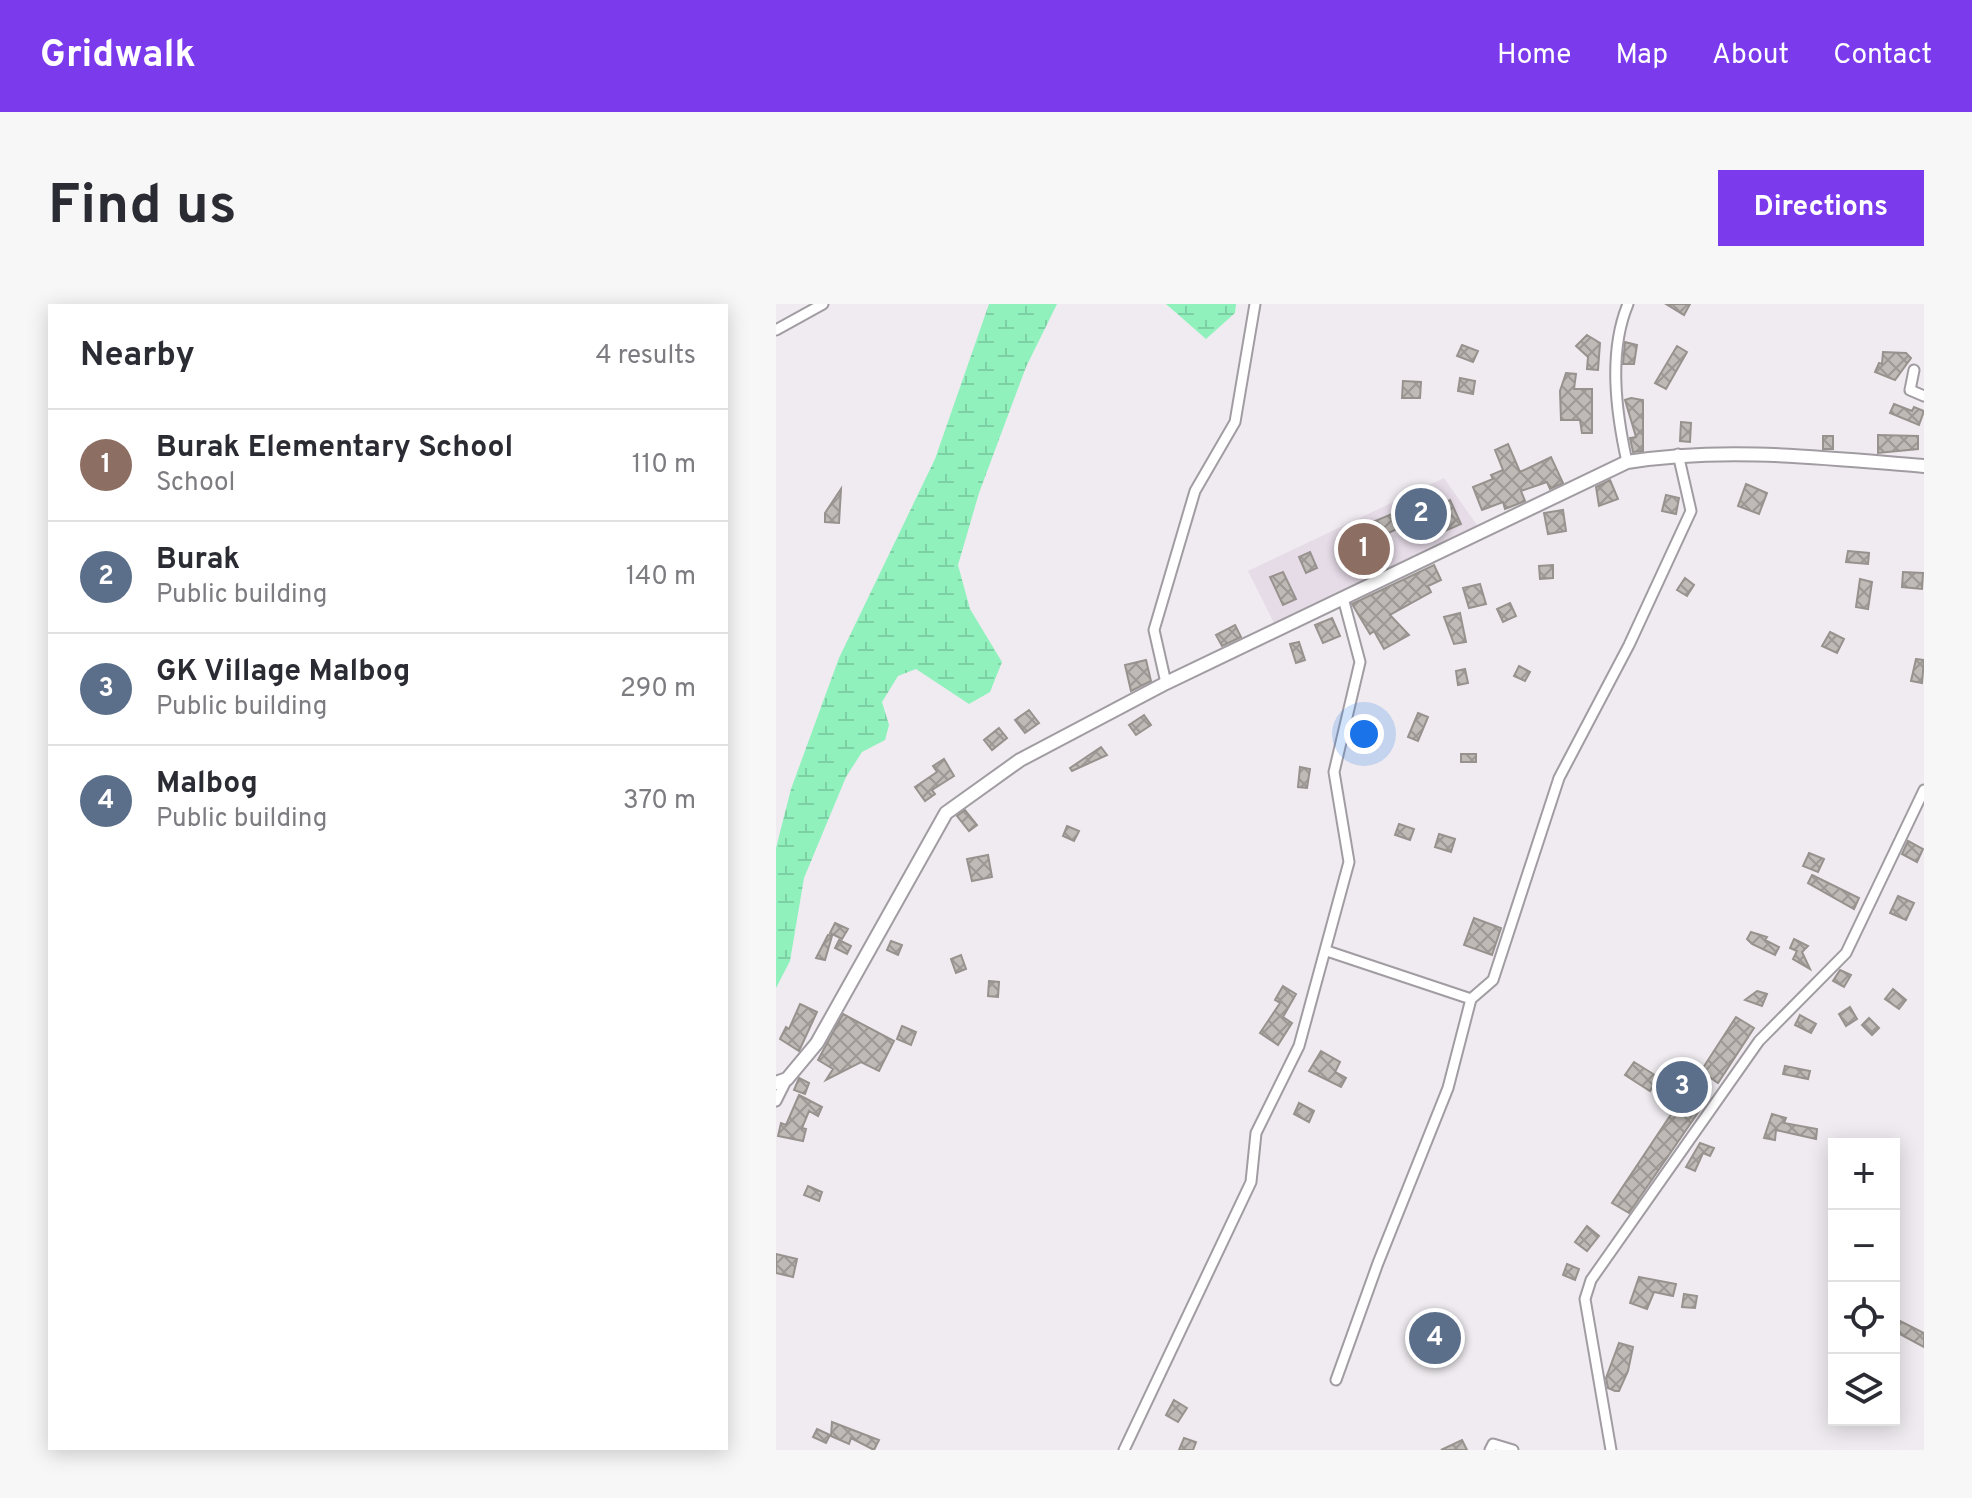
<!DOCTYPE html>
<meta charset="utf-8">
<style>
:root{--surface:#fff;--page:#f7f7f7;--text:#2b2b33;--muted:#7c7c81;--line:#e1e1e2;--accent:#7c3aed}
body{margin:0;font-family:Overpass,sans-serif;background:var(--page);color:var(--text)}
.controls{position:absolute;right:24px;bottom:24px;display:grid;overflow:hidden;border-radius:0px;box-shadow:0 4px 20px #0003}
.controls button{width:72px;height:72px;display:grid;place-items:center;padding:0;border:0;border-bottom:2px solid var(--line);background:var(--surface);color:var(--text);font:40px sans-serif}
.you{position:absolute;left:588px;top:430px;width:28px;height:28px;margin:-20px;border:6px solid #fff;border-radius:50%;background:#1a73e8;box-shadow:0 0 0 12px #1a73e833}
.badge{display:grid;place-items:center;width:52px;height:52px;border-radius:50%;background:var(--accent);color:#fff;font-size:26px;font-weight:700}
.pin{position:absolute;translate:-50% -50%;border:4px solid #fff;box-shadow:0 2px 8px #0006}
.list{margin:0;padding:0;list-style:none}
h2{display:flex;justify-content:space-between;align-items:center;height:104px;margin:0;padding:0 32px;font-size:34px}
h2 small{font-size:26px;font-weight:400;color:var(--muted)}
.list li{display:grid;grid-template-columns:52px 1fr auto;gap:24px;align-items:center;box-sizing:border-box;height:112px;padding:0 32px;border-top:2px solid var(--line)}
.list b{display:block;font-size:30px;white-space:nowrap}
.list p{margin:0;font-size:26px;white-space:nowrap;color:var(--muted)}
.list em{font-size:26px;font-style:normal;color:var(--muted)}
.icon{flex:none;width:44px;height:44px;fill:none;stroke:currentColor;stroke-width:2;stroke-linecap:round;stroke-linejoin:round}
.map{position:relative;flex:none;width:1148px;height:1146px;overflow:hidden;border-radius:0px}
header{display:flex;align-items:center;gap:48px;box-sizing:border-box;height:112px;padding:0 40px;background:var(--accent);color:#fff}
header strong{font-size:38px}
nav{display:flex;gap:44px;margin-inline-start:auto;font-size:28px}
.intro{display:flex;align-items:center;justify-content:space-between;box-sizing:border-box;height:192px;padding:0 48px}
h1{margin:0;font-size:56px}
.button{padding:20px 36px;border-radius:0px;background:var(--accent);color:#fff;font-size:28px;font-weight:700}
main{display:flex;gap:48px;padding:0 48px}
aside{flex:1;background:var(--surface);border-radius:0px;box-shadow:0 4px 20px #0003}
.map>svg:first-child{display:block}
.built{fill:#e6dce8}
.wetland{fill:url(#wetland-marsh)}
.building{fill:url(#building-cross-hatch);stroke:#97928e;stroke-width:2}
.lines{fill:none;stroke-linecap:round;stroke-linejoin:round}
.minor-casing{stroke:#a19ca2;stroke-width:13}
.tertiary-casing{stroke:#a19ca2;stroke-width:16}
.minor{stroke:#fff;stroke-width:9}
.tertiary{stroke:#fff;stroke-width:12}
</style>
<header>
<strong>Gridwalk</strong>
<nav><a>Home</a><a>Map</a><a>About</a><a>Contact</a></nav>
</header>
<div class="intro"><h1>Find us</h1><a class="button">Directions</a></div>
<main>
<aside>
<h2>Nearby<small>4 results</small></h2>
<ul class="list">
<li><span class="badge" style="background:#8d6e63">1</span><div><b>Burak Elementary School</b><p>School</p></div><em>110 m</em></li>
<li><span class="badge" style="background:#5c6f8a">2</span><div><b>Burak</b><p>Public building</p></div><em>140 m</em></li>
<li><span class="badge" style="background:#5c6f8a">3</span><div><b>GK Village Malbog</b><p>Public building</p></div><em>290 m</em></li>
<li><span class="badge" style="background:#5c6f8a">4</span><div><b>Malbog</b><p>Public building</p></div><em>370 m</em></li>
</ul>
</aside>
<div class="map">
<svg width="1148" height="1146" viewBox="0 0 1148 1146">
<defs>
<pattern id="wetland-marsh" width="20" height="14" patternUnits="userSpaceOnUse" patternTransform="scale(2)"><rect width="20" height="14" fill="#90f1bd"/><path d="M1 5h8M5 5V1M11 12h8M15 12V8" fill="none" stroke="#7dd0a4"/></pattern>
<pattern id="building-cross-hatch" width="8" height="8" patternUnits="userSpaceOnUse" patternTransform="scale(2)"><rect width="8" height="8" fill="#bfbab5"/><path d="M0 0l8 8M0 8l8-8" fill="none" stroke="#9c9895"/></pattern>
</defs>
<rect width="100%" height="100%" fill="#efebf0"/>
<path class="built" d="M668 174 703 224 499 321 472 267Z"/>
<path class="wetland" d="M213 0H281L250 63 203 189 182 261 194 305 226 358 214 388 193 400 140 365 122 372 106 398 113 421 109 436 86 448 70 473 28 574 14 657 0 684V544L15 485 63 354 159 155Z
M390 0H460L459 9 430 35Z"/>
<path class="building" d="M890 0H914L908 11Z
M811 31 824 39 822 66 811 65 812 53 800 42Z
M849 38 861 41 858 60H847Z
M686 41 702 47 697 58 681 52Z
M901 42 911 48 890 85 879 79Z
M1107 48 1130 49 1135 54 1119 76 1099 68 1103 59 1106 60Z
M790 69 800 70 798 85H816V129H806L804 116H785L784 87Z
M684 74 699 77 697 90 682 87Z
M627 77 645 78 644 94H626Z
M855 94 867 96V147L857 148 854 134 860 133 849 96Z
M1118 100 1136 107 1138 103 1148 107 1143 121 1114 109Z
M905 118 915 119 914 138 904 137Z
M1102 131 1142 132V145L1102 149Z
M1047 132H1057V145H1047Z
M732 140 744 168 775 153 787 179 774 185 771 178 745 187 749 197 729 205 727 198 706 206 697 183 717 175 715 171 727 166 719 146Z
M834 176 842 195 823 202 820 183Z
M970 180 991 189 983 210 962 202Z
M65 185 63 219 49 218V209Z
M890 191 903 194 900 210 886 207Z
M674 196 685 220 669 227 663 213 626 231 623 224 571 248 563 232 645 198 650 207Z
M787 206 790 227 772 230 768 209Z
M1072 247 1093 249 1092 260 1070 258Z
M534 248 541 264 530 269 523 253Z
M658 261 665 276 652 282 655 288 614 311 633 331 608 345 598 327 594 330 576 300Z
M777 261V274L764 275 763 262Z
M507 268 520 295 507 301 494 273Z
M1127 268 1147 269 1146 285 1126 283Z
M909 274 918 281 911 292 901 286Z
M1084 275 1096 278 1092 305 1080 303Z
M704 280 710 300 693 304 687 284Z
M734 299 740 312 727 318 721 305Z
M684 309 690 338 678 340 668 313Z
M556 314 564 332 547 339 539 321Z
M459 321 465 333 446 342 440 331Z
M1054 328 1068 335 1061 349 1046 342Z
M523 338 529 356 520 359 514 340Z
M1140 355 1148 356 1146 379 1135 377Z
M370 356 375 377 355 387 349 361Z
M743 362 754 368 749 377 738 372Z
M689 365 692 379 682 381 680 367Z
M253 406 263 419 249 429 239 416Z
M642 409 652 413 642 437 632 433Z
M368 411 375 421 360 431 353 421Z
M223 424 231 434 216 446 208 436Z
M325 443 331 451 296 467 294 464Z
M685 450H700V458H685Z
M168 455 178 472 156 486 159 490 149 497 139 483 161 468 157 462Z
M524 463 534 465 531 484 522 483Z
M189 506 201 521 193 527 181 512Z
M623 520 638 525 634 536 619 531Z
M291 522 303 527 298 537 287 532Z
M663 530 679 535 675 548 659 543Z
M1132 537 1147 545 1141 558 1126 550Z
M1033 549 1048 555 1042 568 1027 562Z
M212 551 216 573 196 577 191 555Z
M1036 571 1083 594 1078 605 1032 579Z
M1122 592 1138 599 1130 616 1114 609Z
M698 614 725 624 716 651 688 641Z
M59 619 72 625 66 635 54 629Z
M975 628 991 633 989 636 1003 643 999 651 976 640 971 635Z
M52 631 56 632 49 656 40 654Z
M1018 635 1032 642 1026 648 1034 665 1017 655 1021 647 1014 644Z
M63 636 75 642 71 650 59 644Z
M115 637 126 641 122 651 111 646Z
M185 651 190 665 180 669 175 655Z
M1064 666 1075 671 1068 683 1057 677Z
M213 677 223 678 222 693 212 692Z
M507 682 520 690 507 713 516 719 502 741 484 729 504 699 499 696Z
M1117 685 1130 696 1123 705 1109 695Z
M981 687 991 690 986 702 969 696Z
M24 700 41 708 23 747 4 735 10 723 13 725Z
M1074 703 1081 715 1070 722 1063 710Z
M67 710 118 737 103 767 85 758 50 776 57 765 42 756Z
M1024 711 1040 720 1035 729 1019 721Z
M960 713 978 724 942 779 925 767Z
M1093 714 1103 724 1096 731 1086 721Z
M126 722 140 728 135 741 121 735Z
M545 747 564 758 559 768 570 774 565 783 533 767Z
M858 758 882 773 874 787 849 771Z
M1009 762 1034 767 1032 775 1007 770Z
M23 774 33 779 29 790 18 786Z
M914 782 932 794 853 909 836 899Z
M23 791 46 803 42 812 33 807 26 824 30 825 27 837 2 832 5 819 10 821Z
M523 799 538 807 533 818 518 810Z
M996 810 1010 814 1008 819 1041 825 1040 835 1000 826 999 836 988 834Z
M924 839 938 844 934 852 927 849 919 867 910 863Z
M32 882 46 888 43 897 28 891Z
M811 922 823 932 811 947 799 938Z
M0 950 21 955 17 973 0 969Z
M791 960 803 965 799 976 787 971Z
M863 973 900 980 897 992 878 988 871 1005 854 999Z
M908 990 921 992 919 1004 906 1003Z
M1118 1014 1148 1029V1043L1118 1027Z
M843 1039 857 1043 852 1067 843 1087H839L832 1084 830 1074Z
M398 1096 411 1104 402 1118 390 1111Z
M56 1118 103 1136 98 1146 75 1134 73 1140 55 1132Z
M41 1125 54 1131 50 1139 37 1133Z
M408 1134 420 1138 417 1146H403Z
M686 1136 691 1146H665Z"/>
<g class="lines">
<defs>
<path id="minor" d="M0 26 47 0
M1138 66 1134 86 1148 92
M851 158C840 108 832 48 852 0
M390 379 378 326 419 187 459 118 479 0
M551 647 695 695 672 784 602 959 560 1076
M695 695 717 676 783 474 853 341 915 207 902 150
M0 797 11 775
M348 1146 475 878 480 829 523 742 573 558 558 468 584 358 567 294
M714 1146 717 1140 737 1146
M835 1146 809 995 815 976 983 737 1070 649 1148 486"/>
<path id="tertiary" d="M0 779 11 775 41 739 170 509 244 456 390 379 851 158C950 142 1049 154 1148 162"/>
</defs>
<use href="#minor" class="minor-casing"/>
<use href="#tertiary" class="tertiary-casing"/>
<use href="#minor" class="minor"/>
<use href="#tertiary" class="tertiary"/>
</g>
</svg>
<div class="controls">
<button>+</button>
<button>−</button>
<button><svg class="icon" aria-label="locate" viewBox="0 0 24 24"><circle cx="12" cy="12" r="6"/><path d="M12 2v4M12 18v4M2 12h4M18 12h4"/></svg></button>
<button><svg class="icon" aria-label="layers" viewBox="0 0 24 24"><path d="M12 4l9 5-9 5-9-5zM3 14l9 5 9-5"/></svg></button>
</div>
<div class="you"></div>
<div class="pin badge" style="left:588px;top:245px;background:#8d6e63">1</div>
<div class="pin badge" style="left:645px;top:210px;background:#5c6f8a">2</div>
<div class="pin badge" style="left:906px;top:783px;background:#5c6f8a">3</div>
<div class="pin badge" style="left:659px;top:1034px;background:#5c6f8a">4</div>
</div>
</main>
